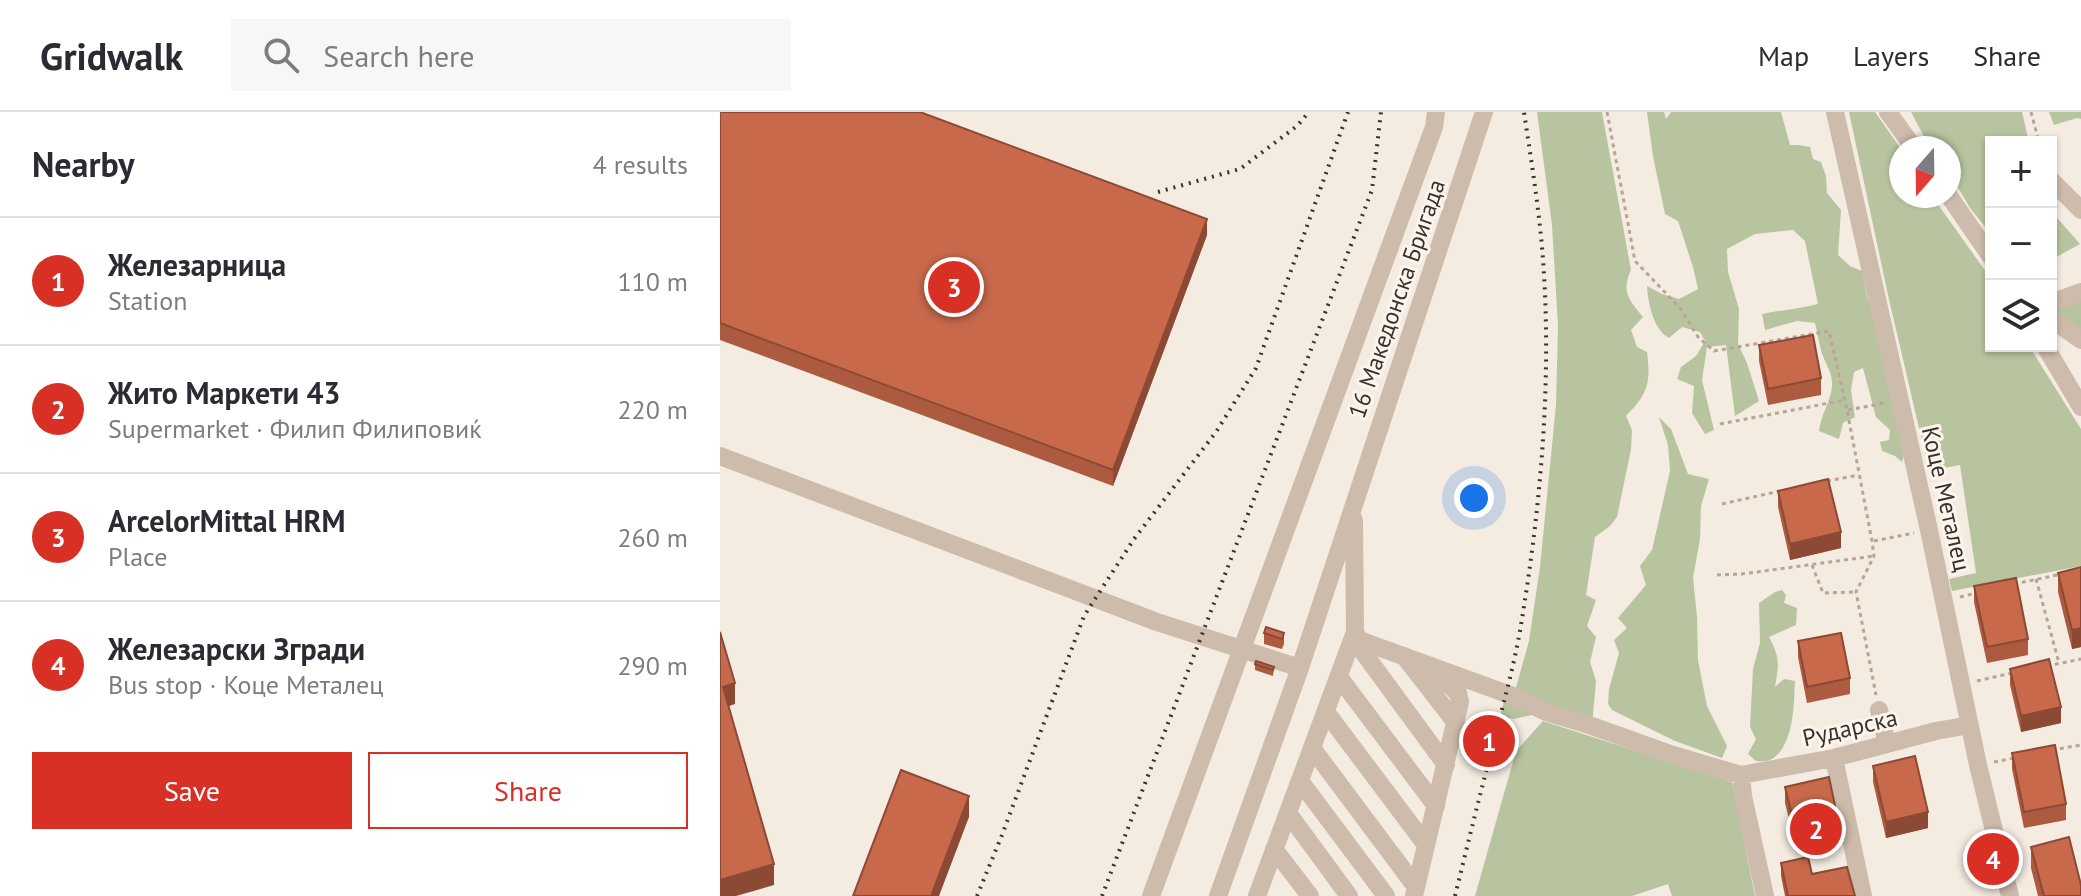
<!DOCTYPE html>
<meta charset="utf-8">
<style>
:root{--surface:#fff;--page:#f7f7f7;--text:#2b2b33;--muted:#7c7c81;--line:#e1e1e2;--accent:#d93025}
body{margin:0;font-family:"PT Sans",sans-serif;background:var(--page);color:var(--text)}
.controls{position:absolute;right:24px;top:24px;display:grid;overflow:hidden;border-radius:0px;box-shadow:0 2px 6px #0004}
.controls button{width:72px;height:72px;display:grid;place-items:center;padding:0;border:0;border-bottom:2px solid var(--line);background:var(--surface);color:var(--text);font:40px sans-serif}
.compass{position:absolute;left:1169px;top:24px;width:72px;height:72px;border-radius:50%;background:var(--surface);box-shadow:0 2px 6px #0004;rotate:200deg}
.you{position:absolute;left:754px;top:386px;width:28px;height:28px;margin:-20px;border:6px solid #fff;border-radius:50%;background:#1a73e8;box-shadow:0 0 0 12px #1a73e833}
.badge{display:grid;place-items:center;width:52px;height:52px;border-radius:50%;background:var(--accent);color:#fff;font-size:26px;font-weight:700}
.pin{position:absolute;translate:-50% -50%;border:4px solid #fff;box-shadow:0 2px 8px #0006}
.list{margin:0;padding:0;list-style:none}
h2{display:flex;justify-content:space-between;align-items:center;height:104px;margin:0;padding:0 32px;font-size:34px}
h2 small{font-size:26px;font-weight:400;color:var(--muted)}
.list li{display:grid;grid-template-columns:52px 1fr auto;gap:24px;align-items:center;box-sizing:border-box;height:128px;padding:0 32px;border-top:2px solid var(--line)}
.list b{display:block;font-size:30px;white-space:nowrap}
.list p{margin:0;font-size:26px;white-space:nowrap;color:var(--muted)}
.list em{font-size:26px;font-style:normal;color:var(--muted)}
.actions{display:flex;gap:16px;padding:24px 32px}
.actions a{flex:1;padding:18px 0;border:2px solid var(--accent);border-radius:0px;text-align:center;font-size:28px;color:var(--accent)}
.actions .main{background:var(--accent);color:#fff}
.icon{flex:none;width:44px;height:44px;fill:none;stroke:currentColor;stroke-width:2;stroke-linecap:round;stroke-linejoin:round}
.map{position:relative;flex:none;width:1361px;height:784px;overflow:hidden}
header{display:flex;align-items:center;gap:48px;box-sizing:border-box;height:112px;padding:0 40px;background:var(--surface);border-bottom:2px solid var(--line)}
header strong{font-size:38px}
nav{display:flex;gap:44px;margin-inline-start:auto;font-size:28px}
.search{width:560px;height:72px;background:var(--page);display:flex;align-items:center;gap:20px;box-sizing:border-box;padding:0 28px;border-radius:0px;color:var(--muted);font-size:30px}
main{display:flex}
aside{flex:1;background:var(--surface)}
.map>svg:first-child{display:block}
.green{fill:#b8c4a0}
.lines{fill:none;stroke-linecap:round;stroke-linejoin:round}
.path{stroke:#b9a596;stroke-width:3;stroke-dasharray:4 4;stroke-linecap:butt}
.minor{stroke:#cdbbac;stroke-width:18}
.rail{stroke:#3b302b;stroke-width:4;stroke-dasharray:2 6;stroke-linecap:butt}
.wall{fill:#ac5a40}
.shaded-wall{fill:#8c4a34}
.building{fill:#c8694b;stroke:#8c4a34;stroke-width:2}
.labels{text-anchor:middle;stroke-width:6;stroke-linejoin:round;paint-order:stroke}
.street-label{font-size:24px;fill:#3b302b;stroke:#fbf5ee}
</style>
<header>
<strong>Gridwalk</strong>
<div class="search"><svg class="icon" aria-label="search" viewBox="0 0 24 24"><circle cx="10" cy="10" r="6"/><path d="M15 15l6 6"/></svg>Search here</div>
<nav><a>Map</a><a>Layers</a><a>Share</a></nav>
</header>
<main>
<aside>
<h2>Nearby<small>4 results</small></h2>
<ul class="list">
<li><span class="badge">1</span><div><b>Железарница</b><p>Station</p></div><em>110 m</em></li>
<li><span class="badge">2</span><div><b>Жито Маркети 43</b><p>Supermarket · Филип Филиповиќ</p></div><em>220 m</em></li>
<li><span class="badge">3</span><div><b>ArcelorMittal HRM</b><p>Place</p></div><em>260 m</em></li>
<li><span class="badge">4</span><div><b>Железарски Згради</b><p>Bus stop · Коце Металец</p></div><em>290 m</em></li>
</ul>
<div class="actions"><a class="main">Save</a><a>Share</a></div>
</aside>
<div class="map">
<svg width="1361" height="784" viewBox="0 0 1361 784">
<rect width="100%" height="100%" fill="#f4ebe1"/>
<path class="green" d="M817 0H882L911 158C901 180 909 188 923 205L911 218 917 235 927 240C931 271 928 282 906 304L912 318 911 337 897 405 890 414 875 425 866 483 876 488 867 514 876 525 870 550 876 569 872 614 826 600 793 607 780 604 784 589 792 590 809 529 820 455 836 293 838 214 832 113Z
M927 0H944L946 7 951 0H1061L1070 33H1078L1090 35 1093 47 1101 50 1106 64 1107 81 1121 98 1118 143 1130 154 1142 159 1147 185 1160 226 1185 337 1182 350 1175 344 1162 339 1160 330 1169 328 1170 318 1156 305 1143 256 1134 260 1131 278 1135 305 1123 311 1119 327 1099 319C1101 302 1110 291 1112 275 1113 262 1107 255 1103 244 1099 234 1098 222 1095 211L1077 209 1045 218 1042 202C1061 198 1079 197 1098 192L1085 129 1073 118 1035 122 1007 137 1008 160 1019 197 1018 232 1027 251 1039 289 1015 304 1006 233 987 235 982 268 994 318 985 322 972 301 974 274 957 267 961 255 976 244 985 229 980 220 962 215 949 226C933 217 928 191 927 174L942 182 959 187 978 177 973 155 958 109 945 102 933 44Z
M1129 0H1155L1181 37V84H1212L1271 167V234H1309L1361 317V454L1232 479 1229 467 1256 461 1240 353 1209 359 1168 183Z
M1191 0H1302L1309 30H1271V122L1250 96 1236 72 1229 64V36H1210Z
M1329 0H1361V7L1357 6 1334 13Z
M1331 99 1360 132 1331 148Z
M1361 188V220L1331 199Z
M939 305 951 317 968 362 989 367 981 394 980 427 973 466 977 505 978 548 987 594 1007 634 1002 646 955 629 892 598 888 592 889 577 899 541 894 528 907 516 898 506 926 473 920 454 932 438 950 359 948 333Z
M1062 478 1066 483 1064 491 1077 496 1076 513 1049 525C1060 545 1059 553 1055 575L1064 567 1075 569C1074 592 1074 636 1050 648 1046 650 1041 649 1036 649L1028 642 1036 627 1030 615 1033 557 1040 531 1039 491 1055 480Z
M823 609 1012 670 1035 784H952L948 772 912 784H755L796 639Z"/>
<g class="lines">
<path class="path" d="M887 0 915 149 960 196 978 225 994 239 1109 219 1127 298 1152 429 1154 444 1136 480 1156 583
M1311 0 1319 30
M1128 298 1164 291
M1000 312 1125 288
M1107 369 1138 363
M1002 392 1060 379
M1154 429 1194 421
M1092 453 1103 481 1134 480
M997 463 1022 462 1154 444
M1316 467 1339 551
M1294 472 1342 462
M1240 485 1256 481
M1327 554 1361 547
M1257 569 1292 561
M1332 638 1361 633
M1274 650 1294 646"/>
<path class="minor" d="M1115 0 1209 418 1258 653 1290 784
M1168 0 1194 36
M1332 69 1361 98
M1229 84 1271 145
M1331 191 1361 180
M1331 207 1361 228
M1325 234 1361 295
M0 344 437 510 580 556
M634 408 635 520 639 528 793 584 826 600 872 614 953 643 1021 663 1114 646 1216 619 1250 613
M639 528 643 540 726 653
M684 544 736 611
M619 565 716 694
M1159 598 1167 632
M606 600 706 733
M592 636 696 775
M1114 646 1143 784
M1021 663 1023 684 1045 784
M580 669 666 784
M568 701 629 784
M554 737 590 784
M431 784 714 15 716 0
M498 784 580 556 764 0
M537 784 635 520
M694 784 740 590 738 581 714 559"/>
<path class="rail" d="M438 80 520 57 577 14 589 0
M257 784 282 723 364 504 414 427 496 320 536 256 628 0
M382 784 652 78 661 0
M735 784C747 735 759 686 772 637 782 596 794 555 801 513 820 398 831 279 824 163 821 108 812 54 804 0"/>
</g>
<path class="wall" d="M0 0 487 123 393 374 0 228Z
M1039 233 1101 266V283L1048 293 1039 249Z
M1058 379 1121 436 1070 448 1058 395Z
M1361 455V535L1352 537 1338 480V461Z
M1254 474 1308 527V543L1267 551 1254 490Z
M544 521H564V532L562 537 544 532Z
M1078 529 1130 566V582L1087 591 1078 545Z
M535 552 554 555 553 564 535 558Z
M1290 557 1341 611 1301 620 1290 573Z
M1292 641 1346 692V708L1304 716 1292 657Z
M1153 654 1208 716 1166 726 1153 670Z
M1065 675 1119 729 1077 739 1065 691Z
M1311 735 1361 784H1318L1311 756Z
M1061 751 1092 762 1135 784H1065L1061 764Z"/>
<path class="shaded-wall" d="M487 107V123L393 374V358Z
M1121 420V436L1070 448V432Z
M1361 516V535L1352 537V518Z
M15 571V592L3 596V575Z
M1341 595V611L1301 620V604Z
M249 684V705L219 784H211Z
M1208 700V716L1166 726V710Z
M1119 713V729L1077 739V723Z
M54 752V773L16 784H0V768Z"/>
<path class="building" d="M0 0H200L487 107 393 358 0 211Z
M1093 223 1101 266 1048 277 1039 233Z
M1108 367 1121 420 1070 432 1058 379Z
M1361 455V516L1352 518 1338 461Z
M1296 466 1308 527 1267 535 1254 474Z
M546 515 564 521 562 527 544 521Z
M0 520 15 571 3 575 54 752 0 768Z
M1121 521 1130 566 1087 575 1078 529Z
M1329 547 1341 595 1301 604 1290 557Z
M536 549 554 555 553 558 535 552Z
M1335 633 1346 692 1304 700 1292 641Z
M1195 644 1208 700 1166 710 1153 654Z
M181 658 249 684 211 784H133Z
M1109 665 1119 713 1077 723 1065 675Z
M1349 725 1361 773V784H1324L1311 735Z
M1088 745 1092 762 1127 755 1135 784H1068L1061 751Z"/>
<g class="labels">
<g class="street-label">
<text transform="translate(677 187) rotate(-71)" y="8">16 Македонска Бригада</text>
<text transform="translate(1226 387) rotate(77)" y="8">Коце Металец</text>
<text transform="translate(1130 616) rotate(-13)" y="8">Рударска</text>
</g>
</g>
</svg>
<div class="controls">
<button>+</button>
<button>−</button>
<button><svg class="icon" aria-label="layers" viewBox="0 0 24 24"><path d="M12 4l9 5-9 5-9-5zM3 14l9 5 9-5"/></svg></button>
</div>
<svg class="compass" viewBox="-18 -18 36 36"><path d="M0-13l5 13h-10z" fill="#e53935"/><path d="M0 13l5-13h-10z" fill="#7c7c81"/></svg>
<div class="you"></div>
<div class="pin badge" style="left:769px;top:629px">1</div>
<div class="pin badge" style="left:1096px;top:717px">2</div>
<div class="pin badge" style="left:234px;top:175px">3</div>
<div class="pin badge" style="left:1273px;top:747px">4</div>
</div>
</main>
